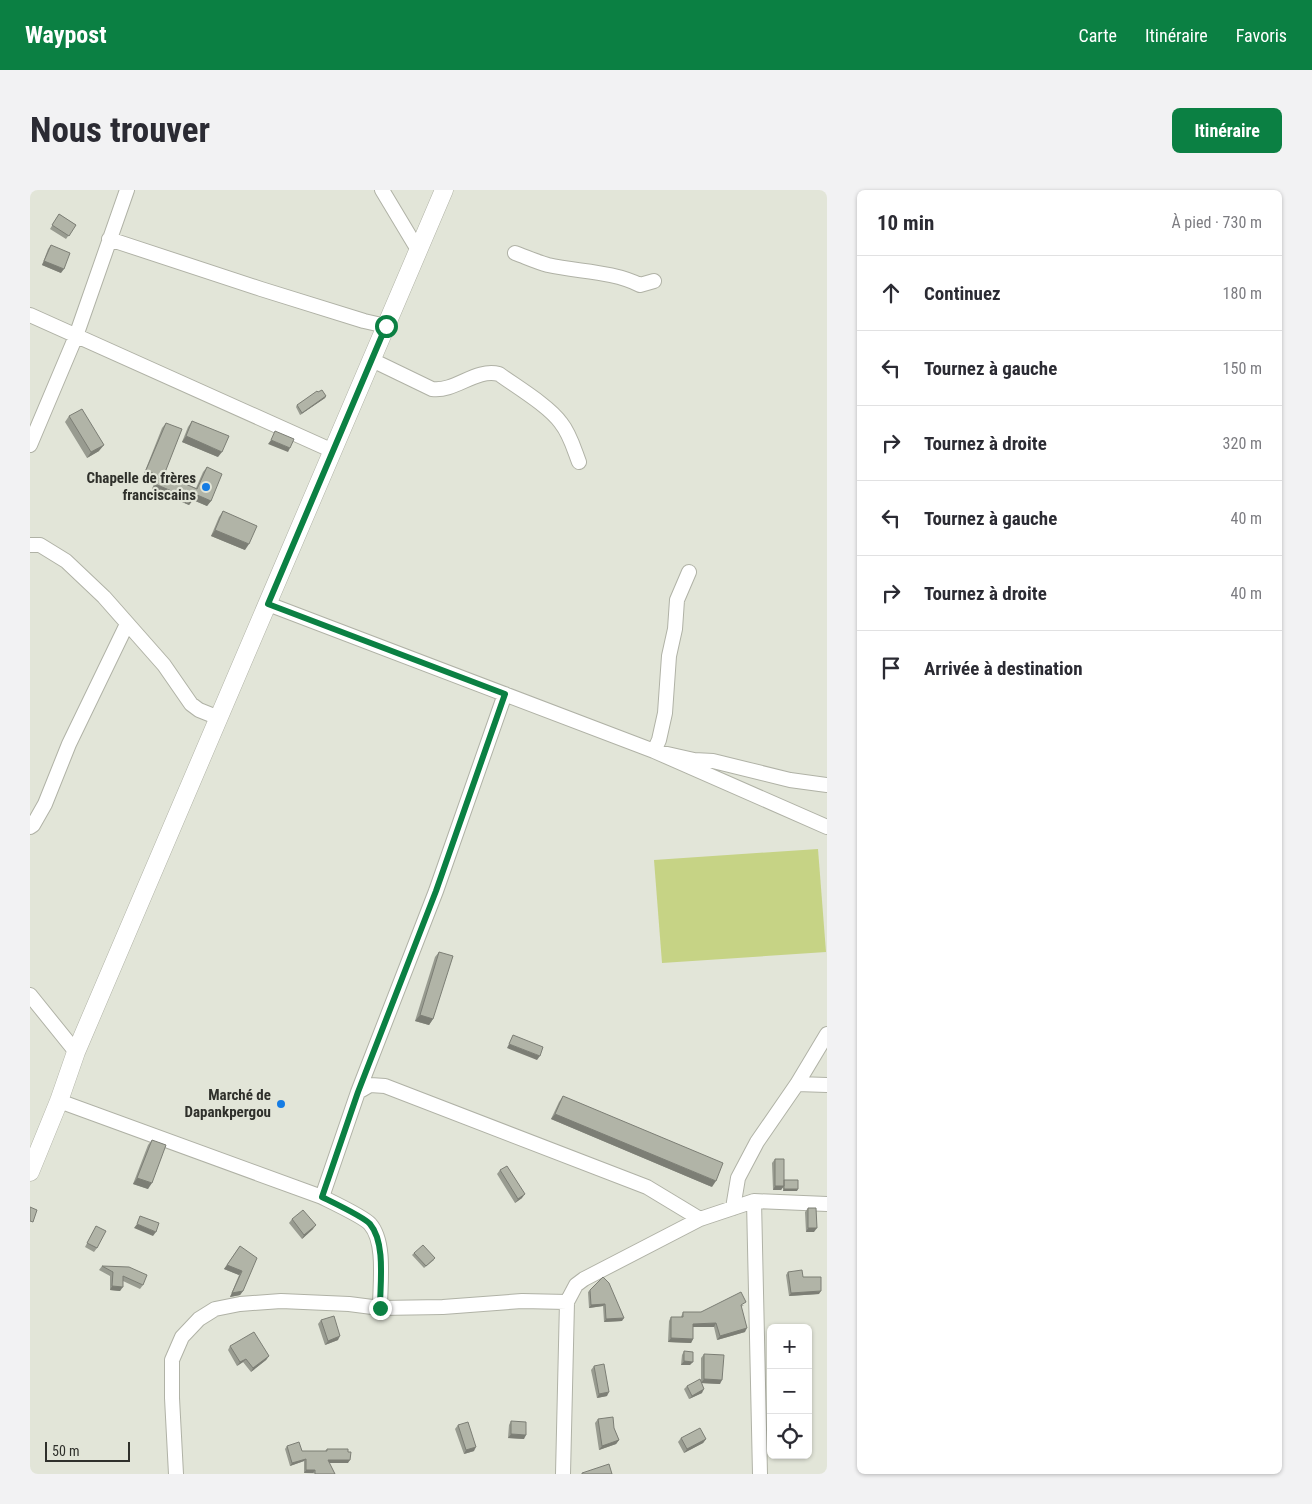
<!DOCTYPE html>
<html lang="fr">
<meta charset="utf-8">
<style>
:root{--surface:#fff;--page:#f2f2f3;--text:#2b2b33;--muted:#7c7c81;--line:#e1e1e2;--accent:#0b8043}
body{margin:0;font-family:"Roboto Condensed",sans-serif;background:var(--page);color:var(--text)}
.controls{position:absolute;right:15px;bottom:15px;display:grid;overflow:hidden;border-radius:8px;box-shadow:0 1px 4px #0004}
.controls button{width:45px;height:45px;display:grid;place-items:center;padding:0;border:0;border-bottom:1px solid var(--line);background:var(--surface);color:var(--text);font:25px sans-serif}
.scale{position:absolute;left:15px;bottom:12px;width:85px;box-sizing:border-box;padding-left:5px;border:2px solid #2f302b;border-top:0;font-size:14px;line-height:18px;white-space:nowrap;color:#2f302b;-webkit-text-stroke:4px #e2e5d8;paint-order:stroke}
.stop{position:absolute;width:15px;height:15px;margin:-11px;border:4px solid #0b8043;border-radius:50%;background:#fff}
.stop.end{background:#0b8043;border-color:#fff;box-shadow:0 1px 5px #0008}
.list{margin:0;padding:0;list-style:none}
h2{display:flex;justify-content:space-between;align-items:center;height:65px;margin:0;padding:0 20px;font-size:21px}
h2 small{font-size:16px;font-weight:400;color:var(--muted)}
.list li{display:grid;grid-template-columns:32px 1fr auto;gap:15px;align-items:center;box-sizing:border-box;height:75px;padding:0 20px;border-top:1px solid var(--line)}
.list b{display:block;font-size:19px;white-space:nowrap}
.list em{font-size:16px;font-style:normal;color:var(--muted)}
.icon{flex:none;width:28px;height:28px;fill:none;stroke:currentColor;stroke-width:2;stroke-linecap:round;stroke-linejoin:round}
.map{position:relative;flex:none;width:797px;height:1284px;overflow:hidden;border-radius:8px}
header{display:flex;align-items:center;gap:30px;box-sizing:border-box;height:70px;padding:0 25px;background:var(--accent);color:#fff}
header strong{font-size:24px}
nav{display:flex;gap:28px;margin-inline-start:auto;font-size:18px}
.intro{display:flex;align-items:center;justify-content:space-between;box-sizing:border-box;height:120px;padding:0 30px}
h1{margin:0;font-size:35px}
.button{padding:12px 22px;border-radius:8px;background:var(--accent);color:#fff;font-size:18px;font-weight:700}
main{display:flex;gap:30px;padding:0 30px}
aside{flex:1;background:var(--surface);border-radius:8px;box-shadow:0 1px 4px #0004}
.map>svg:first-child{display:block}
.green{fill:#c6d385}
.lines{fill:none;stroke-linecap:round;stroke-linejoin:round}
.minor-casing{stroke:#b0b2a6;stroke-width:16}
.major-casing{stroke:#b0b2a6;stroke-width:19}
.minor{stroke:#fff;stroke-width:14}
.major{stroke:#fff;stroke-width:18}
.wall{fill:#989b90}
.shaded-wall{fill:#7c7e75}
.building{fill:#b1b4a7;stroke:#7c7e75}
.route{stroke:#0b8043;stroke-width:6}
.poi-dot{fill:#157ce4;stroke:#e2e5d8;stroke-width:2}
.labels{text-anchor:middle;stroke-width:4.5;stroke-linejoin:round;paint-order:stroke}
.poi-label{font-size:15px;font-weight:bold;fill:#2f302b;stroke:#e2e5d8;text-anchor:end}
</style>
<header>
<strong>Waypost</strong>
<nav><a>Carte</a><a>Itinéraire</a><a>Favoris</a></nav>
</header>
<div class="intro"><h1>Nous trouver</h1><a class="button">Itinéraire</a></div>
<main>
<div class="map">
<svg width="797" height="1284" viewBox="0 0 797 1284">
<rect width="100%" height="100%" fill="#e2e5d8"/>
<path class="green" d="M788 659 796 762 632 773 624 670Z"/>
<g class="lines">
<defs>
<path id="minor" d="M352 0 388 60
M79 49 231 99 334 131 356 136
M485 63C496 67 507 72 518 75 549 82 582 81 610 95L624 91
M0 125 303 261
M342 170 402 199C426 202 445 178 469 184 487 197 519 216 531 233 540 244 544 259 549 272
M0 255 46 146 97 0
M0 355H10L36 371 74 407 134 475 161 514 169 520 189 528
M659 382 647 410 645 439 639 466 635 523 629 550 624 561 664 570 683 571 760 590 797 595
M238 414 624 561 797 637
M0 637 3 635 15 614 39 554 97 434
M0 805 46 862
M767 894 797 895
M328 902 406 701 475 504
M29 911 292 1007
M724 1011 730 1284
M703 1018 708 988 727 952 767 894 797 844
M350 1118C350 1094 356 1052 340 1034 334 1027 302 1012 292 1007L328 902 340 895 355 896 617 997 670 1029
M146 1284 142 1208V1170L152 1147 169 1129 185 1119 210 1114 251 1111 319 1114 350 1118 413 1117 492 1111 537 1112
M533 1284 537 1112 546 1095 554 1089 670 1029 724 1011 797 1014"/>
<path id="major" d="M0 982 29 911 46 862 414 0"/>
</defs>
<use href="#minor" class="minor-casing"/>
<use href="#major" class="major-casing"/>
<use href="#minor" class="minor"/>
<use href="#major" class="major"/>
</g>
<path class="wall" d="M29 24 46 35 36 49 20 39Z
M21 55 31 83 12 75 18 59Z
M288 202 296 206 295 208 270 225 266 217 267 215Z
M39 226 69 261 57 268 35 232Z
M162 231 188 267 152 252 158 237Z
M136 233 134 285 166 298 173 282 177 277 181 311 177 316 163 310 159 315 122 299 125 291 113 286 132 238Z
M193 321 215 360 181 346 189 327Z
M409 762 403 829 399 835 385 831 405 767Z
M533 906 682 997 521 929 529 912Z
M122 950 118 999 103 994 118 955Z
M745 969 754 991 767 1001H753V997L751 1000H743L742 973Z
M470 980 492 1008 485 1013 467 984Z
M778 1018 784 1042H776L775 1022Z
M262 1029 283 1039 272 1049 259 1033Z
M66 1036 67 1058 64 1062 55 1057Z
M210 1056 213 1101 210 1105 200 1107 209 1085 194 1079Z
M384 1063 404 1070 394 1078 382 1065Z
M72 1076 113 1095 110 1099 93 1091 90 1101 80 1100V1086L69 1080Z
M758 1082 773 1087 789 1104 759 1106 756 1085Z
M573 1087 592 1131 574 1132 573 1116 559 1118 558 1102Z
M714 1115 711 1117 715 1142 687 1150 684 1137H663V1149L661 1153 638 1152 639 1131 641 1127H651L653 1122H671Z
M291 1130 308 1150 295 1155 288 1134Z
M200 1156 239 1166 236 1170 221 1182 213 1172 207 1176 198 1160Z
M654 1161 660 1175H651L652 1165Z
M674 1164 690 1194 671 1193 672 1203 659 1209 654 1199 657 1196 671 1192V1168Z
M564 1176 577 1206 567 1208 561 1180Z
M568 1229 584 1238 589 1250 586 1254 569 1260 565 1233Z
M481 1231 494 1249 478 1248 479 1235Z
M428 1235 444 1261 434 1264 425 1239Z
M651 1248 676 1249 673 1253 654 1263 648 1252Z
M257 1256 272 1261H295L297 1259 318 1273H299L305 1284 274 1283V1271L260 1276 255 1259Z"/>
<path class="shaded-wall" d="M14 71 34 79 31 83 12 75Z
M296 206 295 208 270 225 272 223Z
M156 246 192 262 188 267 152 252Z
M241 250 260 258 258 262 238 254Z
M74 255 69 261 57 268 61 262Z
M116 280 129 286 125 291 113 286Z
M125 294 165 304 181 311 177 316 163 310 159 315 122 299Z
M185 340 219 354 215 360 181 346Z
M390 825 403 829 399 835 385 831Z
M479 854 510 866 507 870 477 858Z
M525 924 686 991 682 997 521 929Z
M107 988 122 993 118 999 103 994Z
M745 996H754L751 1000H743Z
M754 999H768L767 1001H753Z
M495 1004 492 1008 485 1013 488 1009Z
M107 1034 126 1042 123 1046 104 1038Z
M286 1035 283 1039 272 1049 274 1045Z
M778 1038H787L784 1042H776Z
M197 1075 212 1081 209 1085 194 1079Z
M82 1096 93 1097 90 1101 80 1100Z
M213 1101 210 1105 200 1107 202 1103Z
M791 1101 789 1104 759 1106 761 1103Z
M575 1114 573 1116 559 1118 561 1115Z
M594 1128 592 1131 574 1132 576 1129Z
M686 1133 684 1137H661L663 1134Z
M717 1138 715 1142 687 1150 690 1146Z
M310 1146 308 1150 295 1155 298 1151Z
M641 1148 663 1149 661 1153 638 1152Z
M239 1166 236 1170 221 1182 223 1178Z
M216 1169 213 1172 207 1176 210 1172Z
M654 1171 663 1172 660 1175H651Z
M674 1189 692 1190 690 1194 671 1193Z
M674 1199 672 1203 659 1209 662 1206Z
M579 1202 577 1206 567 1208 569 1204Z
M481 1244 496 1245 494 1249 478 1248Z
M676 1249 673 1253 654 1263 657 1259Z
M589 1250 586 1254 569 1260 572 1256Z
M446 1257 444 1261 434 1264 436 1260Z
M276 1269 274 1271 260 1276 262 1273Z
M298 1270H320L318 1273H296Z
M276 1280H285L283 1283H274Z"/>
<path class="building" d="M29 24 46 35 39 46 22 35Z
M21 55 40 63 34 79 14 71Z
M292 200 296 206 272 223 267 215 287 201 288 202Z
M52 219 74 255 61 262 39 226Z
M162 231 199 246 192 262 156 246Z
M136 233 152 239 134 285 167 299 177 277 192 284 181 311 165 304 163 310 125 294 129 286 116 280Z
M245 241 264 249 260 258 241 250Z
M193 321 227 336 219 354 185 340Z
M409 762 423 766 403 829 390 825Z
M483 845 513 857 510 866 479 854Z
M533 906 693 973 686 991 525 924Z
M122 950 136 955 122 993 107 988Z
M745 969H754V996H745Z
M477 976 495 1004 488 1009 470 980Z
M754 990H768V999H754Z
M0 1017 7 1020 3 1032 0 1031Z
M778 1018H786L787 1038H778Z
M273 1020 286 1035 274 1045 262 1029Z
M110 1026 129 1033 126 1042 107 1034Z
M66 1036 76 1041 67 1058 57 1053Z
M393 1055 405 1068 396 1076 384 1063Z
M210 1056 227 1068 213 1101 202 1103 212 1081 197 1075Z
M72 1076 99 1077 117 1085 113 1095 93 1086V1097L82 1096 83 1082Z
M772 1080 773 1087H791V1101L761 1103 758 1082Z
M573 1087 579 1093 594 1128 576 1129 575 1114 561 1115 560 1100Z
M711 1102 716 1112 711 1115 717 1138 690 1146 686 1133 663 1134V1149L641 1148V1127H653V1122H671Z
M304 1126 310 1146 298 1151 291 1130Z
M224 1142 239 1166 223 1178 216 1169 210 1172 200 1156Z
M654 1161 663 1162V1172L654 1171Z
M674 1164 694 1165 692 1190 674 1189Z
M574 1174 579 1202 569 1204 564 1176Z
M670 1189 674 1199 662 1206 657 1196Z
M583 1227 584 1238 589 1250 572 1256 568 1229Z
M481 1231 496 1232V1245L481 1244Z
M438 1232 446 1257 436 1260 428 1235Z
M670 1238 676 1249 657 1259 651 1248Z
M269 1252 272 1261H297V1259H318V1262H321L320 1270H298L305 1284H285V1280H276V1269L262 1273 257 1256Z
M579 1274 582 1284H552V1283Z"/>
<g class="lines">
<path class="route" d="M350 1118C350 1094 356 1053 340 1034 334 1027 302 1012 292 1007L328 902 406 701 475 504 238 414 356 136"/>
</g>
<g class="poi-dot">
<circle cx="176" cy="297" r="5"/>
<circle cx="251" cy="914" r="5"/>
</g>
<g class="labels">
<g class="poi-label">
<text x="166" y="293">Chapelle de frères<tspan x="166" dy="17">franciscains</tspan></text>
<text x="241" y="910">Marché de<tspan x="241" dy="17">Dapankpergou</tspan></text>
</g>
</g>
</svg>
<div class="controls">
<button>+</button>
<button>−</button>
<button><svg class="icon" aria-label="locate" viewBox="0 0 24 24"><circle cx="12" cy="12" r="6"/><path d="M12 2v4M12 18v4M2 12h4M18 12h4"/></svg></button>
</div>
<div class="scale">50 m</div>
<div class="stop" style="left:356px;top:136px"></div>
<div class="stop end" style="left:350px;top:1118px"></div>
</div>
<aside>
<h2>10 min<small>À pied · 730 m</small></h2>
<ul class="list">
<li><svg class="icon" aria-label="ahead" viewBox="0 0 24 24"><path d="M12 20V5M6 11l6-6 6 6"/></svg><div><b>Continuez</b></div><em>180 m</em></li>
<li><svg class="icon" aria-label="left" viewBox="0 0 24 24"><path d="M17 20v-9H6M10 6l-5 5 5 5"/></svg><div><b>Tournez à gauche</b></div><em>150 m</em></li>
<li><svg class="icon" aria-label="right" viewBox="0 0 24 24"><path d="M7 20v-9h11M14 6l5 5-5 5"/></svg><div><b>Tournez à droite</b></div><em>320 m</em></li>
<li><svg class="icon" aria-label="left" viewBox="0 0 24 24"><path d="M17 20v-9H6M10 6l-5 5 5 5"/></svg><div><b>Tournez à gauche</b></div><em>40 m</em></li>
<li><svg class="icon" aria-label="right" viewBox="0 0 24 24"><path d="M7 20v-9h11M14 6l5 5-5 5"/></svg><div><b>Tournez à droite</b></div><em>40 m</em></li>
<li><svg class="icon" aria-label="arrive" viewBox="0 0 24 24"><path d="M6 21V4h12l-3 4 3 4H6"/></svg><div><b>Arrivée à destination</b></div></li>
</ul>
</aside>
</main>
